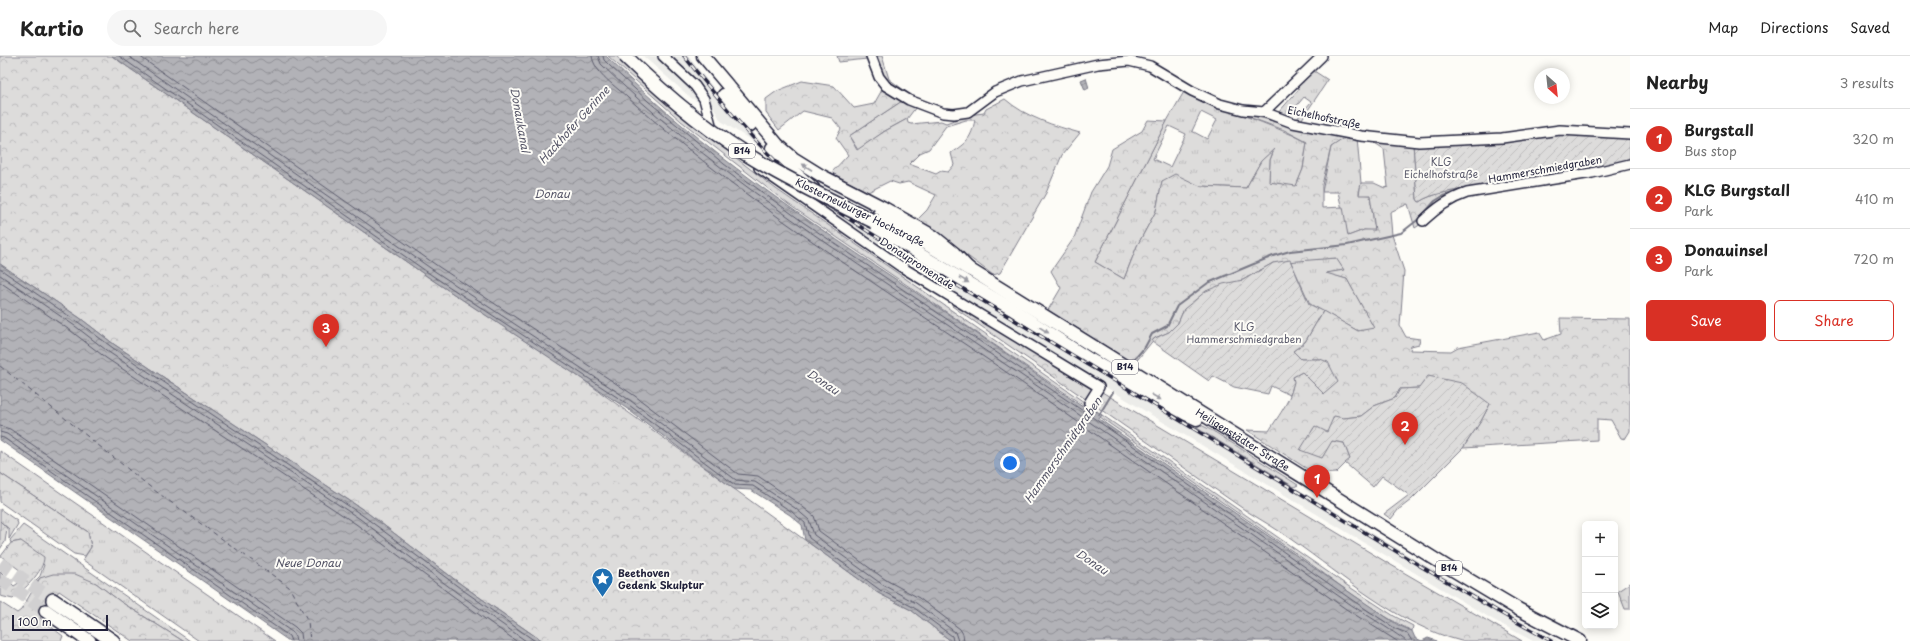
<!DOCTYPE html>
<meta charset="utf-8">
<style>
:root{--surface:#fff;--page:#f6f6f6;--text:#222;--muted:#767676;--line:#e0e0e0;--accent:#d93025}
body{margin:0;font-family:"Playpen Sans",sans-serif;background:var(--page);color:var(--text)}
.controls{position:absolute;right:12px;bottom:12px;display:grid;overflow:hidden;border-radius:6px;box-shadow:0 2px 10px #0003}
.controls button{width:36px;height:36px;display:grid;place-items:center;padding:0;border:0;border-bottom:1px solid var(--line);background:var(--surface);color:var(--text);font:20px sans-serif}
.compass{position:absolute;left:1534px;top:12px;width:36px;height:36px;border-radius:50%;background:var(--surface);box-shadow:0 2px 10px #0003;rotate:153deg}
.scale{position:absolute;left:12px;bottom:10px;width:96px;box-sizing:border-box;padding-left:4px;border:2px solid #22223b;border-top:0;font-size:11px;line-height:14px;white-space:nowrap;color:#22223b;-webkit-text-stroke:3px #fdfcf7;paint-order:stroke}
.you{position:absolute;left:1010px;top:407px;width:14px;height:14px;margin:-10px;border:3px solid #fff;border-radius:50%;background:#1a73e8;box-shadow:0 0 0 6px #1a73e833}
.badge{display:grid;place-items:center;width:26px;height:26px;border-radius:50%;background:var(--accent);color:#fff;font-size:13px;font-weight:700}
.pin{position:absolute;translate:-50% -33px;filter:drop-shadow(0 1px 2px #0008)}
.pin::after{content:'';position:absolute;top:21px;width:14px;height:12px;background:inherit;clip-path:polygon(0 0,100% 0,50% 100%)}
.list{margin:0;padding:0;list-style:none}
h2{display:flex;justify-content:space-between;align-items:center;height:52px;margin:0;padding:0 16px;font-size:17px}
h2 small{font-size:13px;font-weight:400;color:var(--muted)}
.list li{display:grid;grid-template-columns:26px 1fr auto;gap:12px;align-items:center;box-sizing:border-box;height:60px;padding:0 16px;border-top:1px solid var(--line)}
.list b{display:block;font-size:15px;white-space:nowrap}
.list p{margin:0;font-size:13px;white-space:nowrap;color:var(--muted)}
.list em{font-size:13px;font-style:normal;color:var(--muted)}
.actions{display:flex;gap:8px;padding:12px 16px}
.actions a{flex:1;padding:9px 0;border:1px solid var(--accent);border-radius:6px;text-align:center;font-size:14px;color:var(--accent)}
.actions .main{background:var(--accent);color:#fff}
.icon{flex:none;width:22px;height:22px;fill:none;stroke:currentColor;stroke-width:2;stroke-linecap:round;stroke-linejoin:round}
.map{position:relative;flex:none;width:1630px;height:585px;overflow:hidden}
header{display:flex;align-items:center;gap:24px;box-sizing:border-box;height:56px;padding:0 20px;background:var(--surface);border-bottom:1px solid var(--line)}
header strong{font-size:19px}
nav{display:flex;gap:22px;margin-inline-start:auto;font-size:14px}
.search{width:280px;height:36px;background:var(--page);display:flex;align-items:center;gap:10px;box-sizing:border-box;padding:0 14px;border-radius:22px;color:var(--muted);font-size:15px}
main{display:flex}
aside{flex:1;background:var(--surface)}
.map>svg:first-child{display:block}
.built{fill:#ecece9}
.grass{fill:url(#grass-tufts);stroke:#807f8b;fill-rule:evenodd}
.forest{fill:url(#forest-crowns);stroke:#807f8b;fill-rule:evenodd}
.garden{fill:url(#garden-furrows);stroke:#807f8b}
.water{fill:url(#water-waves);stroke:#787885}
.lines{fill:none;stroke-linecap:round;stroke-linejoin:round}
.shore{stroke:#5c5c6d;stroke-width:1}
.stream{stroke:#787885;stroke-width:2}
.ferry{stroke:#545466;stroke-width:1;stroke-dasharray:5 4;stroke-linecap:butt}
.highway-tunnel{stroke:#d1d0d1;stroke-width:13;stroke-dasharray:13 6;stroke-linecap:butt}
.minor-casing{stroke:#22223b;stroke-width:12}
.major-casing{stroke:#22223b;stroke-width:15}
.highway-casing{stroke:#22223b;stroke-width:16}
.minor{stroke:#fdfcf7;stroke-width:9}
.major{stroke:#fdfcf7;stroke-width:12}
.highway{stroke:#fdfcf7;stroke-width:13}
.rail-casing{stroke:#22223b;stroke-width:3.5}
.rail{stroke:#fdfcf7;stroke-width:2;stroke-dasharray:6;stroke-linecap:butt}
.highway-bridge-casing{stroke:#22223b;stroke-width:16;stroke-linecap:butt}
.highway-bridge{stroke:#fdfcf7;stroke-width:13}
.oneway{fill:#9a9aa2}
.labels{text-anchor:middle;stroke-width:4;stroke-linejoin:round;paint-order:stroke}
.shield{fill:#fdfcf7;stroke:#646373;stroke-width:1}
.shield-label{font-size:9px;font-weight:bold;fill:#22223b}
.street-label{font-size:10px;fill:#22223b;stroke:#fdfcf7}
.park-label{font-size:10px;fill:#5a5a6b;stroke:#fdfcf7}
.poi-label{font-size:10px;font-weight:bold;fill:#22223b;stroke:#fdfcf7;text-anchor:start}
.water-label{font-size:11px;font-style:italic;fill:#545466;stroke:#fdfcf7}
</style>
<header>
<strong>Kartio</strong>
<div class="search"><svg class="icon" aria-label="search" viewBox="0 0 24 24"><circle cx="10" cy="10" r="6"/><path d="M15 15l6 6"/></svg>Search here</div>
<nav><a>Map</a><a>Directions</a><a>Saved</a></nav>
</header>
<main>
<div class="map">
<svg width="1630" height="585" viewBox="0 0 1630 585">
<defs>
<pattern id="grass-tufts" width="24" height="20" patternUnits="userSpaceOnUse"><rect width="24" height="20" fill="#dddcdb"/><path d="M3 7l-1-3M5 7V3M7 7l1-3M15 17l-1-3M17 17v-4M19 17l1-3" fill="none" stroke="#bdbcbd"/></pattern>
<pattern id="forest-crowns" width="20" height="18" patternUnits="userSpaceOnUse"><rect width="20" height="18" fill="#dddcdb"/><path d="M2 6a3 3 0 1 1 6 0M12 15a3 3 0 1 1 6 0" fill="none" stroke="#bdbcbd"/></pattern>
<pattern id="garden-furrows" width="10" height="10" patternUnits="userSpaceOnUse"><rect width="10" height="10" fill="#dddcdb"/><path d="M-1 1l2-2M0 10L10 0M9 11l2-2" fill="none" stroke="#bdbcbd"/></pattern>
<pattern id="water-waves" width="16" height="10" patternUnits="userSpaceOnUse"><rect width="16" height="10" fill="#b2b2b7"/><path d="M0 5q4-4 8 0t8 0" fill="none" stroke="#909096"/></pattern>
</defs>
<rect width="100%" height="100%" fill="#fdfcf7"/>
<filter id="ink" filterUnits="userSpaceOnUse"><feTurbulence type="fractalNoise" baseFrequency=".025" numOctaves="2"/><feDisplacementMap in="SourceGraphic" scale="8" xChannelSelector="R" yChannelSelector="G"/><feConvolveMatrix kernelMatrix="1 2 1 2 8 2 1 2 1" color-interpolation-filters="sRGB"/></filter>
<g filter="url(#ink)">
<path class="built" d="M643 0H657L669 13 671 11 701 42 696 45 690 41Z
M671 0H688L722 43 774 99 721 65 708 41Z
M796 133 842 155 1294 431 1515 562 1559 585H1533L1492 563 1163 366 886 196Z"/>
<path class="grass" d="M608 0H616L686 63 776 133 1097 355 1093 356 788 148 681 65Z
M1311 13 1328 24 1300 66 1274 59 1271 52ZM1296 31 1299 33 1278 57 1274 54ZM1304 41 1311 46 1296 64 1289 59Z
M1185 34C1224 55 1268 66 1307 86L1303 113 1296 131 1269 126 1270 104 1274 94 1261 105 1246 132 1200 130 1162 125 1156 155 1137 190 1124 223 1095 206 1167 65ZM1201 56 1217 64 1207 83 1192 75ZM1169 70 1186 78 1170 111 1153 103Z
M905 43 916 51 907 63 885 75 858 94 849 80Z
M1348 79 1357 81 1361 127 1359 138 1370 139 1375 175 1364 174 1348 180 1338 136H1322L1331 91Z
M1337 202 1344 214 1328 217 1347 223 1375 273 1358 275 1310 248 1290 204Z
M1173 355 1213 375 1298 429 1294 431 1172 357Z
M1102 359 1348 530 1394 560 1413 570 1412 575C1372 556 1334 524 1298 499 1232 453 1166 407 1100 361Z
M0 395 275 585H199L83 504 91 491 88 476 0 417Z
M0 453 17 465 18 468 9 483V473L0 465Z
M23 469 190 585H183L121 546 96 527 40 522 38 525 36 524 40 520 44 509 21 485 11 487 10 484Z"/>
<path class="forest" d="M0 0H112L431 223 571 315 878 537 911 554 951 585H542L462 529 365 455 115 289 80 262 0 208Z
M837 0H882L889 23 912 40 905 43 849 80 857 94 885 75 907 63 908 67 911 68 941 65 946 67 968 59 984 57 986 53 1005 43C1025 61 1055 70 1080 77L1062 99 1046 137 1000 217 993 219 918 163 927 154 936 139 908 126 899 128 890 125 868 136 831 117 848 99 836 82 841 73 832 62 803 55 779 74 766 57V43L777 35 802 25 834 30 854 52 874 48 883 32 867 3 839 6ZM966 64H975C971 83 967 86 951 97L954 109 948 116 941 115 936 118 909 108 920 97 929 93 946 70Z
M1250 59 1293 70 1318 69 1369 76 1413 87 1417 143 1419 146C1432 137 1451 136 1467 132V137L1415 172 1408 148 1390 156 1392 179 1404 215 1400 270 1406 281 1420 283 1419 288 1411 290 1410 294 1451 295 1458 291 1539 276 1544 284 1561 278 1560 262 1630 263V375L1625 383 1621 382 1611 364 1597 363V384L1463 392 1481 365 1490 348 1419 332 1400 333 1395 342 1374 350 1361 360 1344 362 1332 385 1344 387 1350 403 1336 417 1315 418 1247 374 1269 375C1278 360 1295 340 1293 321L1302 316 1312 325 1320 303H1301L1293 295 1305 286 1323 255 1358 275 1374 272 1347 223 1326 217 1344 214 1336 202 1273 207 1243 224 1235 226 1184 253 1178 267 1169 276 1155 282 1134 308 1048 254 1061 232 1051 215 1074 182 1091 136 1107 110 1112 93 1142 75 1148 64 1167 65 1095 206 1124 223 1137 190 1156 155 1162 125 1175 118 1200 130 1246 132 1261 105 1274 93 1270 104 1269 126 1296 130 1303 113 1307 86 1284 74 1246 60ZM1348 80 1367 82 1384 93 1388 131 1385 132 1374 127H1361L1359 139H1370L1375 174H1364L1348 180 1343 151 1322 152V129L1331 91Z
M955 248 1391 509 1522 585C1507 585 1474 585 1461 585 1396 568 1345 521 1292 484 1277 473 1261 464 1245 454L952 250Z
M0 417 88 476 91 491 85 500 74 498 0 446Z
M0 465 7 472 5 486 0 493Z
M21 485 44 501C44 516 24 533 13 543L0 540V516L14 530 20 526 21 515 1 500 11 487Z
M53 518H75L96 527 121 546 183 585H132L59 535 40 562 63 580 61 585H0V546L17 557 21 554 40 522Z
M1630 527V553H1625L1618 535Z"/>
<path class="garden" d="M1546 77 1630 80V108L1467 132C1451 136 1432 137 1419 146L1417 143 1413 87Z
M1290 204 1309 248 1323 255 1305 286 1293 295 1301 303H1320L1328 306 1338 326 1324 338 1302 316 1293 321 1294 326 1290 339 1271 330 1268 338 1234 331 1213 320 1209 325 1152 285 1155 282 1169 276 1178 267 1184 253 1206 235 1223 228 1243 224 1273 207Z
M1428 320 1462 327 1490 348 1481 365 1463 392 1411 444 1398 454 1391 463 1384 458 1409 439 1382 420 1373 431 1345 407 1350 403 1344 387 1332 385 1322 402 1300 394 1315 370 1327 376 1334 360 1344 362 1361 360 1374 350 1395 342 1400 333 1419 332Z"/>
<path class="water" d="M112 0H606C699 93 809 166 918 238 977 277 1036 318 1094 359L1097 355 1102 359 1099 363 1355 540 1398 569 1412 575 1415 582 1422 585 1428 582 1437 585H951L911 554 878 537 805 484 802 469 790 459 751 434 734 433 626 352 431 223Z
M1086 22 1089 32 1085 34 1081 24Z
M0 208 80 262 115 289 365 455 462 529 542 585H289L0 384Z"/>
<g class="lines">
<path class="shore" d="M119 0 433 220 629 349 735 429 753 430 792 456 805 467 809 482 880 534 913 551 952 580 953 585
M128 0 436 216 631 345 736 424 755 426 795 452 809 464 814 479 883 529 916 547 955 576 958 585
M139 0 439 211 635 340 738 418 758 420 798 447 814 460 819 475 886 524 919 542 960 573 963 578 964 585
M592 0C594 17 617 31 628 42 757 158 907 246 1048 345 1147 415 1247 483 1346 553L1397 585
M598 0 601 8C705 111 829 188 949 270 1084 361 1217 454 1350 548 1357 553 1404 582 1406 585
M603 0 604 4 610 10 648 45 724 108 803 166 1095 363 1352 544 1396 573 1407 577 1412 585
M0 213 78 266 113 292 362 459 460 532 535 585
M0 219 75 270 110 297 360 463 456 536 526 585
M0 226 71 275 106 302 356 468 453 540 516 585
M0 370 10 373 295 571 301 577 302 585
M0 376 7 378 292 576 295 580 296 585
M0 381 4 382 289 580 291 585"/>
<path class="stream" d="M1132 306 1145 291 1152 278 1167 270 1177 250 1208 227 1273 200 1290 195 1347 189 1401 177 1420 162 1435 145 1443 140 1459 135
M1099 359 1113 336"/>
<path class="ferry" d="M0 310 154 434 289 531 308 565 310 585"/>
<path class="highway-tunnel" d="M0 507 53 544
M0 523 46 555"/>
<defs>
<path id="minor" d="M663 0 695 30 704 43 713 76
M871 0 879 21 886 30 909 44 943 57 954 58 968 56 995 36 1022 25 1098 8 1129 5 1150 10 1192 35 1220 48 1243 54 1264 56 1293 67 1361 80 1419 86 1502 82 1560 74 1630 78
M1264 56 1322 0
M759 112 900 210 1099 331 1089 347
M1423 165C1437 152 1449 143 1467 137L1592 117 1630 108"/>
<g id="major">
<path id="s1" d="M703 0 778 89 793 102 822 120 882 151 933 180 954 197 969 213 1446 510 1518 553 1580 585"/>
<path d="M724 39 750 69"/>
<path d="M772 92 794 116 813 132"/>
<path d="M862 164 1012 253 1089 303 1186 358 1197 363"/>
</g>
<path id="highway" d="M879 159 969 213
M53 544 113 585
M46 555 89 585"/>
</defs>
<use href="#minor" class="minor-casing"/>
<use href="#major" class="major-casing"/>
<use href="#highway" class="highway-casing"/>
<use href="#minor" class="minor"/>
<use href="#major" class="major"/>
<use href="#highway" class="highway"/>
<defs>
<path id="rail" d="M684 0C720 45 756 89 799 127 820 146 845 160 869 176L1422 511 1497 555 1551 585"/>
</defs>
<use href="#rail" class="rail-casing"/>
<use href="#rail" class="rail"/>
<defs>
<path id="highway-bridge" d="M625 0C666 40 711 78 761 107 798 129 837 147 875 166"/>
</defs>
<use href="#highway-bridge" class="highway-bridge-casing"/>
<use href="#highway-bridge" class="highway-bridge"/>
</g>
<defs><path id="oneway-solid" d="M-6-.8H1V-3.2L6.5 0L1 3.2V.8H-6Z"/></defs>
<g class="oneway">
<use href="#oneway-solid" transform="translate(807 111) rotate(-147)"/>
<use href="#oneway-solid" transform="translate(964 224) rotate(31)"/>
<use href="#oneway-solid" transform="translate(1044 274) rotate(33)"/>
<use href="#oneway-solid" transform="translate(1156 341) rotate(30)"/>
</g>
</g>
<defs>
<symbol id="sight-pin" viewBox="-11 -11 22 30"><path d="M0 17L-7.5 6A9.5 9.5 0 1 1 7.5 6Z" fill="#1f6fb2" stroke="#fdfcf7"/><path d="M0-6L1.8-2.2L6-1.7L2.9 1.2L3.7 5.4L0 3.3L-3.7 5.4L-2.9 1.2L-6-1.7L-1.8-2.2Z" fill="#fff"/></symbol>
</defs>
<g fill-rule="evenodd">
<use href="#sight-pin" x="590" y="510" width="25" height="34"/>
</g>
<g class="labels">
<g class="shield">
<rect x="729" y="88" width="26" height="14" rx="3"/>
<rect x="1112" y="304" width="26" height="14" rx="3"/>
<rect x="1436" y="505" width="26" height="14" rx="3"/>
</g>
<g class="shield-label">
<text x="742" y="98">B14</text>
<text x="1125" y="314">B14</text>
<text x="1449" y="515">B14</text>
</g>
<g class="street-label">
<text transform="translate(1324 61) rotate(12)" y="4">Eichelhofstraße</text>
<text transform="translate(1545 113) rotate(-10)" y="4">Hammerschmiedgraben</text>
<text transform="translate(860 156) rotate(26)" y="4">Klosterneuburger Hochstraße</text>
<text transform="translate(917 207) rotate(33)" y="4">Donaupromenade</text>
<text dy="4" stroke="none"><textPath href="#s1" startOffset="668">Heiligenstädter Straße</textPath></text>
</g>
<g class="park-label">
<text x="1441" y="110">KLG<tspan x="1441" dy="12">Eichelhofstraße</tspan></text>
<text x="1244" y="275">KLG<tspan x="1244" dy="12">Hammerschmiedgraben</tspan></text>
</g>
<g class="poi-label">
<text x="618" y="521">Beethoven<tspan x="618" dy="12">Gedenk Skulptur</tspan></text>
</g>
<g class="water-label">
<text transform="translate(520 64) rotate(80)" y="4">Donaukanal</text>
<text transform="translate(574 69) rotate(-48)" y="4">Hackhofer Gerinne</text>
<text x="552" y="142">Donau</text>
<text transform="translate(823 326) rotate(34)" y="4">Donau</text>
<text transform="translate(1063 394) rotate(-55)" y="4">Hammerschmidtgraben</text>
<text transform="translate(1092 506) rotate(34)" y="4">Donau</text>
<text x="308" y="511">Neue Donau</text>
</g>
</g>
</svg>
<div class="controls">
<button>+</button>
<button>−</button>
<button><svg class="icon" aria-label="layers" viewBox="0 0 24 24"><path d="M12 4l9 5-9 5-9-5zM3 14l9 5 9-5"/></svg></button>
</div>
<svg class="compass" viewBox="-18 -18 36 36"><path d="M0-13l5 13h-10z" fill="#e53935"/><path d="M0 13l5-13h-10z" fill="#767676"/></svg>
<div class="scale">100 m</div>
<div class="you"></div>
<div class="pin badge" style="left:1317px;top:442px">1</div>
<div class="pin badge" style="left:1405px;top:389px">2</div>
<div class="pin badge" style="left:326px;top:291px">3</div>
</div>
<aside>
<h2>Nearby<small>3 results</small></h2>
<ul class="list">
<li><span class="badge">1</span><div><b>Burgstall</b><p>Bus stop</p></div><em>320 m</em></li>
<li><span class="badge">2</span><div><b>KLG Burgstall</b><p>Park</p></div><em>410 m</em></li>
<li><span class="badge">3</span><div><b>Donauinsel</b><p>Park</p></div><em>720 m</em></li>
</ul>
<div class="actions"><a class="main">Save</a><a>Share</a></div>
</aside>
</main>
